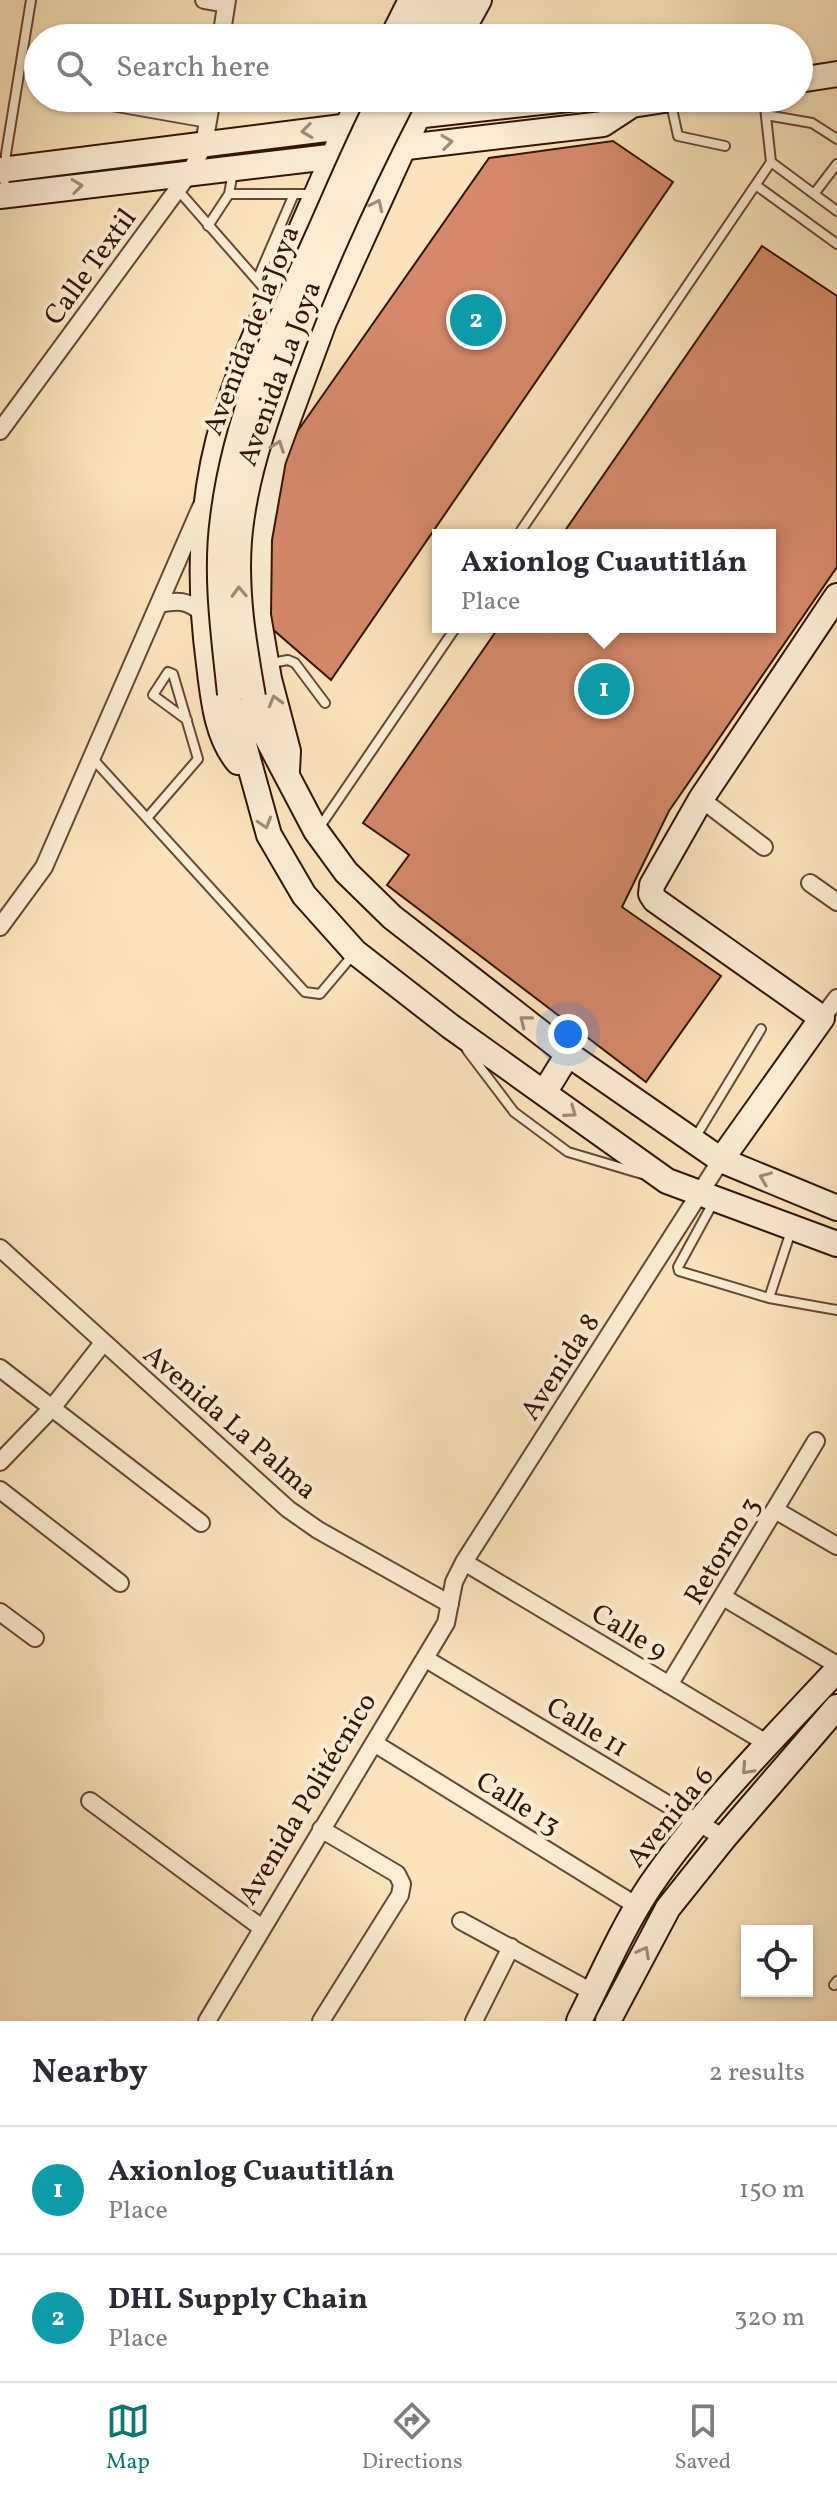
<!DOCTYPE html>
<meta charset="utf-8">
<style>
:root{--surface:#fff;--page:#f2f2f3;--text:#2b2b33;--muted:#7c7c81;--line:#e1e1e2;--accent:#0f766e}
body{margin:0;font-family:Vollkorn,serif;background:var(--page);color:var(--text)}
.controls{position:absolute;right:24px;bottom:24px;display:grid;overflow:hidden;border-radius:0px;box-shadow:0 2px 6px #0004}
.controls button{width:72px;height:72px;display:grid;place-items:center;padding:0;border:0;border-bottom:2px solid var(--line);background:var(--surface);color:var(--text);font:40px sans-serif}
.you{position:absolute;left:568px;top:1034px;width:28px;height:28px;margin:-20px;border:6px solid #fff;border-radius:50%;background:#1a73e8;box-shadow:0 0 0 12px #1a73e833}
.badge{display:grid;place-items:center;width:52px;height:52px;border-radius:50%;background:var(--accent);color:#fff;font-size:26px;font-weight:700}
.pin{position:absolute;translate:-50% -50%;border:4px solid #fff;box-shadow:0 2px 8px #0006}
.popup{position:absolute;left:432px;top:529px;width:344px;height:104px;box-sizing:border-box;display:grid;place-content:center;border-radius:0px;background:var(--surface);filter:drop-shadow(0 2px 6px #0005);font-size:26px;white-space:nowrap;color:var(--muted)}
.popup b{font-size:30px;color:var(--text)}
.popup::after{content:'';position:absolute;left:50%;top:100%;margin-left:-16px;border:16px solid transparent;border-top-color:var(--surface)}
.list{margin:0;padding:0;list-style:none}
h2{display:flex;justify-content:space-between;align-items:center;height:104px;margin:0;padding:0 32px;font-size:34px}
h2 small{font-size:26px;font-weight:400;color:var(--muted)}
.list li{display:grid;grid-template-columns:52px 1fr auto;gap:24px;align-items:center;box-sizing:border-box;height:128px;padding:0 32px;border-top:2px solid var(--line)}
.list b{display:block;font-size:30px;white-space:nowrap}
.list p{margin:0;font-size:26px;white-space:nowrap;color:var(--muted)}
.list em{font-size:26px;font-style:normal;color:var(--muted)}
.icon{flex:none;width:44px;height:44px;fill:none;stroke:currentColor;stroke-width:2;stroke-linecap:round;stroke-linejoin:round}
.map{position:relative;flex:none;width:837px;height:2021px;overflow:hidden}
.search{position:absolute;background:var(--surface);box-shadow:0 2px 6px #0004;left:24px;right:24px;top:24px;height:88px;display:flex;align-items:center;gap:20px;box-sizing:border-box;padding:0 28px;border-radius:44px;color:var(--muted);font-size:30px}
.sheet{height:360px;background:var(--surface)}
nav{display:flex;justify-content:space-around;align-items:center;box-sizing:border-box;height:112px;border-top:2px solid var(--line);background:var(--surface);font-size:22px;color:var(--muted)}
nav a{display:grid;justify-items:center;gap:4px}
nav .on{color:var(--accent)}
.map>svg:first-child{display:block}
.building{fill:#d5896a;stroke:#341405;stroke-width:2}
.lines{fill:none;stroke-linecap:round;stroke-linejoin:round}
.lane-casing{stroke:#664833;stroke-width:12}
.street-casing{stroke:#664833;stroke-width:20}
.secondary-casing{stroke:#341405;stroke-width:28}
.lane{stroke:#fcedd4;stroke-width:8}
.street{stroke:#fcedd4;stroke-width:16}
.secondary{stroke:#fcedd4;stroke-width:24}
.secondary-bridge-casing{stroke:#341405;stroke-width:28;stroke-linecap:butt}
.secondary-bridge{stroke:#fcedd4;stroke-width:24}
.oneway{stroke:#a28b77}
.labels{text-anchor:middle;stroke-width:8;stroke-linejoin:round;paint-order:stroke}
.street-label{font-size:28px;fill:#341405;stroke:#fcedd4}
</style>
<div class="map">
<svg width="837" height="2021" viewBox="0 0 837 2021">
<rect width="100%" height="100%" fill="#fbe4bd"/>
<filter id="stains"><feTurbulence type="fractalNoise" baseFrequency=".0025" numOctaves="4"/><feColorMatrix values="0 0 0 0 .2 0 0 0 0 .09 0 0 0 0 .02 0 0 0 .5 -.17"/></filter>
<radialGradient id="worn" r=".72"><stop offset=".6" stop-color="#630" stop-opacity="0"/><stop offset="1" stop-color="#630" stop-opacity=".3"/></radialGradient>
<path class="building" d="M613 141 673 182 331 680 262 620 278 459 489 158Z
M762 246 837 296V567L669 811 622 907 721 976 646 1082 387 885 409 855 363 823 499 627H770V535H562Z"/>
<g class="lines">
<defs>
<path id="lane" d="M671 104 678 136 725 146
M766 115 812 123 837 139
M771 162 814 194 837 164
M233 172 229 194H312
M757 186 837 244
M178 190 269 294
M4 193 6 154 31 0
M814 194 837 211
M208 226 229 194
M257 280 294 194
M518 535 771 162 764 98
M271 663 288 660 295 663 325 703
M93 759 305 992 320 994 352 956
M147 818 198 759 173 674 168 672 153 695 187 720
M319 828 456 627
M467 1050 514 1112 568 1152 642 1174
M695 1138 761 1029
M713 1203 678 1267 679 1271 769 1298
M792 1228 769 1298 837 1310
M834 1985 837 1981"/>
<path id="street" d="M204 0 226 4
M221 38 227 0
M89 98 208 119
M0 431 191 171 204 144 212 98
M159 604C177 600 188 600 202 613
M701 799 764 847
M810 883 837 902
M0 927 44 867 201 507
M822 1018 837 998
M0 1248 288 1509 318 1530 450 1604
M0 1368 201 1523
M0 1462 52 1408 103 1343
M0 1490 120 1583
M775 1510 837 1546
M464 1562 768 1744
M723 1597 837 1665
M0 1612 35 1638
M426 1659 724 1838
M669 1685 816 1441
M374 1743 637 1906
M90 1801 262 1928
M461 1921 594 1993
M207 2021 446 1623 454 1582 464 1562 721 1160
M321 2021 400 1895 402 1884 397 1874 321 1829
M474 2021 511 1947"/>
<path id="secondary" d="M392 38 411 0
M413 38 433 0
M436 38 456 0
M458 38 479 0
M799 80 837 74
M611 98 632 105 677 98
M406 117 578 98
M390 149 603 124 632 105
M0 170 358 125
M0 196 346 155
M230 694 269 835 304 895 355 952 450 1026 667 1181 837 1244
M253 697 266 736 316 831 346 872 392 917 568 1054 721 1160 837 1208
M238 762C216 736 213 696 209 664 198 581 200 497 225 417 242 361 268 307 291 253 314 201 335 149 361 98
M287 771 288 751 269 679 258 615 259 539 273 460 324 322 426 98
M544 1093 568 1054
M721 1160 822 1018 655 900 651 894 652 885 701 799 837 596
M579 2021C602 1976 622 1928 650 1886 703 1808 773 1739 837 1670
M608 2021 668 1908 724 1838 837 1707"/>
</defs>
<use href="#lane" class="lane-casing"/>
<use href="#street" class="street-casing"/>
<use href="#secondary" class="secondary-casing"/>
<use href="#lane" class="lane"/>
<use href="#street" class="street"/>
<use href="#secondary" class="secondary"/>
<defs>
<path id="secondary-bridge" d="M230 694C224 635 215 576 223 518 235 417 279 322 320 231 340 186 359 141 381 98
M253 697C244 645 235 594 239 540 244 482 262 430 281 376 315 281 358 187 404 98"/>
</defs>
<use href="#secondary-bridge" class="secondary-bridge-casing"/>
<use href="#secondary-bridge" class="secondary-bridge"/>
</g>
<defs><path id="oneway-chevron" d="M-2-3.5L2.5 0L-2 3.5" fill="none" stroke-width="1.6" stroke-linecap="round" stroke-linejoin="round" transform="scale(2)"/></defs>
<g class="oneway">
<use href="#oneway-chevron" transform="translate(307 131) rotate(173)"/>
<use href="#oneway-chevron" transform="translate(447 142) rotate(-7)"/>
<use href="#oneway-chevron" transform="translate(77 186) rotate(-7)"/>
<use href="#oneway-chevron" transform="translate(377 205) rotate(-65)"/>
<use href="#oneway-chevron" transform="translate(278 446) rotate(-70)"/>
<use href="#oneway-chevron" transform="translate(239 592) rotate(-92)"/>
<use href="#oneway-chevron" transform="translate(275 701) rotate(-106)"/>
<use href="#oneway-chevron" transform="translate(265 823) rotate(73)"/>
<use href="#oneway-chevron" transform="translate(525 1021) rotate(-142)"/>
<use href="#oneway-chevron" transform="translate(571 1112) rotate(36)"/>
<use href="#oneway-chevron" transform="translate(765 1178) rotate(-158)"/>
<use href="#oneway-chevron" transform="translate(747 1769) rotate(132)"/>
<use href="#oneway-chevron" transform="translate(644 1952) rotate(-62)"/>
</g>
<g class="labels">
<g class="street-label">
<text transform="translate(89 266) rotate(-54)" y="10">Calle Textil</text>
<text transform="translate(250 330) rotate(-69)" y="10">Avenida de la Joya</text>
<text transform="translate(278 373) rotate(-70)" y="10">Avenida La Joya</text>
<text transform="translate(559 1366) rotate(-57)" y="10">Avenida 8</text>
<text transform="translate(231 1421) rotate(41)" y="10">Avenida La Palma</text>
<text transform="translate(721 1550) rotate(-59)" y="10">Retorno 3</text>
<text transform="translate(630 1631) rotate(31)" y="10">Calle 9</text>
<text transform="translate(588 1726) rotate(31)" y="10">Calle 11</text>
<text transform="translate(306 1798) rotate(-59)" y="10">Avenida Politécnico</text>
<text transform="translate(519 1802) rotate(32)" y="10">Calle 13</text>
<text transform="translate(669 1816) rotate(-51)" y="10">Avenida 6</text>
</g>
</g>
<rect width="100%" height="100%" filter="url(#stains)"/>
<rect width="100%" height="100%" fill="url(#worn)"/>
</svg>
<div class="controls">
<button><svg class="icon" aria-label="locate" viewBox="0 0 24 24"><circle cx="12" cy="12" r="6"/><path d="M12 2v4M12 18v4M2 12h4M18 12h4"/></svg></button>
</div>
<div class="you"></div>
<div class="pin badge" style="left:604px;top:689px;background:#0f9aa8">1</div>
<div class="popup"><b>Axionlog Cuautitlán</b>Place</div>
<div class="pin badge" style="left:476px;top:320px;background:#0f9aa8">2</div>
<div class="search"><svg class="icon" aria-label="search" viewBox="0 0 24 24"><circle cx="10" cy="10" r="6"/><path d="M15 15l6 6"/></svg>Search here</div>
</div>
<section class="sheet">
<h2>Nearby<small>2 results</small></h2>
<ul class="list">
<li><span class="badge" style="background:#0f9aa8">1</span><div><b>Axionlog Cuautitlán</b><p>Place</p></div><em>150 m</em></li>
<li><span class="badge" style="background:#0f9aa8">2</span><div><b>DHL Supply Chain</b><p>Place</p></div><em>320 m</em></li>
</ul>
</section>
<nav>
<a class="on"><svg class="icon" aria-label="map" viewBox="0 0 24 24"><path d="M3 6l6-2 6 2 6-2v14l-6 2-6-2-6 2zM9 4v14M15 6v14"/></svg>Map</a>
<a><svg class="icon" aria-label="directions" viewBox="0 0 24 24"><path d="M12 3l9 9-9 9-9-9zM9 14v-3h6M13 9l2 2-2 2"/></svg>Directions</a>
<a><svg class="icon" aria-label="saved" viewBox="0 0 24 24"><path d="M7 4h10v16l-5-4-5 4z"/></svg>Saved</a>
</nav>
